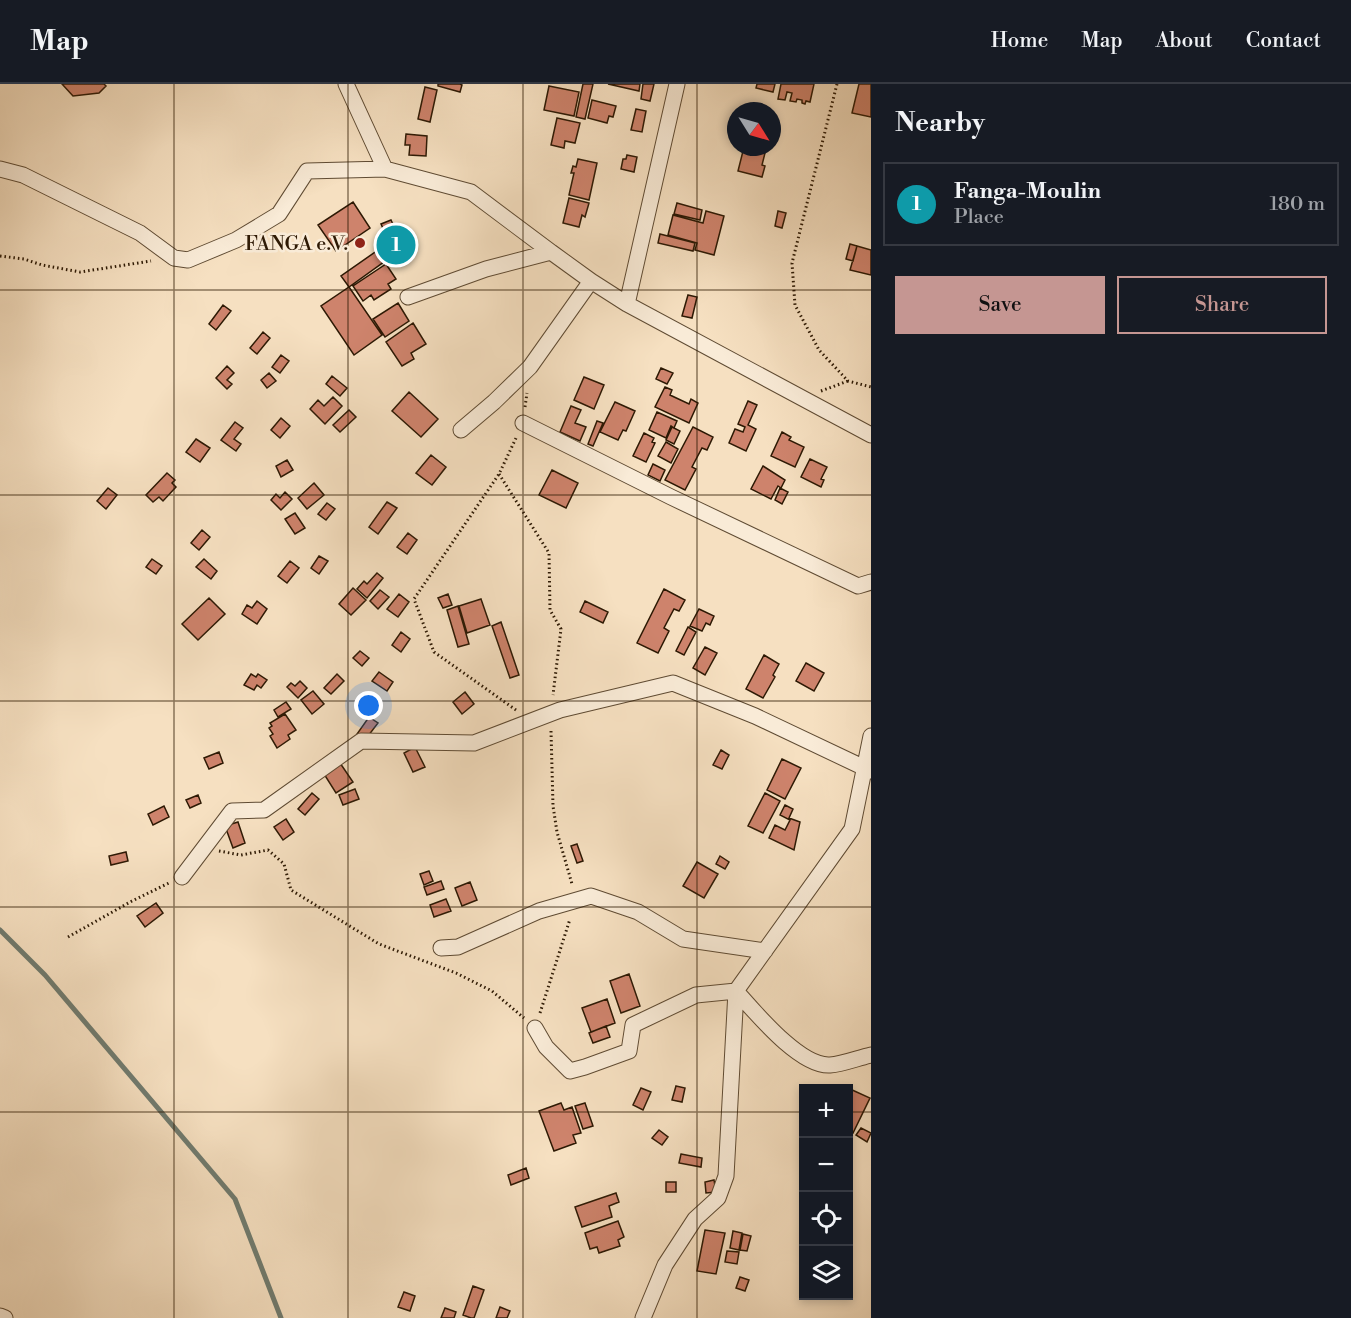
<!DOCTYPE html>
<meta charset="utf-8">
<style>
:root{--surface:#171b24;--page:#20242c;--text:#f1f3f6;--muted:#9ea1a6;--line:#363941;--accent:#c59692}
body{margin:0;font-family:"Libre Bodoni",serif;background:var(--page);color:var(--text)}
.controls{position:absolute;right:18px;bottom:18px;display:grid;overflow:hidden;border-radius:0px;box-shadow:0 3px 9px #0003}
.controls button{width:54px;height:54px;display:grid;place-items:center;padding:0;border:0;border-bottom:2px solid var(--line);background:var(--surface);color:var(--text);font:30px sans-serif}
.compass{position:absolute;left:727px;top:18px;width:54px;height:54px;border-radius:50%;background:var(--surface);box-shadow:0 3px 9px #0003;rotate:127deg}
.you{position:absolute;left:369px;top:622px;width:21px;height:21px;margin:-15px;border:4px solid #fff;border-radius:50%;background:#1a73e8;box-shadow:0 0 0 9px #1a73e833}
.badge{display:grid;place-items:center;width:39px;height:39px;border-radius:50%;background:var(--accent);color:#fff;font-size:20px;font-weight:700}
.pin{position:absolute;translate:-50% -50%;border:3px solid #fff;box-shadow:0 2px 6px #0006}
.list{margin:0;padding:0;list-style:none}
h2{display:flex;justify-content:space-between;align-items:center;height:78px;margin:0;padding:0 24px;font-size:26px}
h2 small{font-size:20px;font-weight:400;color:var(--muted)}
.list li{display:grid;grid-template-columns:39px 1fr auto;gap:18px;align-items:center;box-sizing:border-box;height:84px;margin:0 12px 12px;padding:0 12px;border:2px solid var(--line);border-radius:0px}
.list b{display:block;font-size:22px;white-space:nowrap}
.list p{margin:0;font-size:20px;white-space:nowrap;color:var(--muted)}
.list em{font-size:20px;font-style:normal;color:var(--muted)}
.actions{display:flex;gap:12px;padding:18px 24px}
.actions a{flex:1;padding:14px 0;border:2px solid var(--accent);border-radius:0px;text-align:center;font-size:21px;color:var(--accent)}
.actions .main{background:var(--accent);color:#111}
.icon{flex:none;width:33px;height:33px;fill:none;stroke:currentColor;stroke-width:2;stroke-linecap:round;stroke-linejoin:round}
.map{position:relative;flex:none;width:871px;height:1234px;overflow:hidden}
header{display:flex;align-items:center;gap:36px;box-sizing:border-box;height:84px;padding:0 30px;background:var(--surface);border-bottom:2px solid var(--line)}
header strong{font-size:28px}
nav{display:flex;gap:33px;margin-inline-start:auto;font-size:21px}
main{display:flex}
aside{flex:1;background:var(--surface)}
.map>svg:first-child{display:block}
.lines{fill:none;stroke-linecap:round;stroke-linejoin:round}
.stream{stroke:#707b6f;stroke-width:5}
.building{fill:#ce836c;stroke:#2d1904;stroke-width:1.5}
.street-casing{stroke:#5f4b33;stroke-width:17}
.path{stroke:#2d1904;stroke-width:3;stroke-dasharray:1.5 3;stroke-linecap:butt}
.street{stroke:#f9ebd7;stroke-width:15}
.grid{fill:none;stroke:#2d1904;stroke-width:1.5;stroke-opacity:0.55}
.poi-dot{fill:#8f2418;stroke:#f9ebd7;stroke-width:2}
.labels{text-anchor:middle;stroke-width:5;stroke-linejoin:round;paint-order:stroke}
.poi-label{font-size:20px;fill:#2d1904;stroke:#f9ebd7;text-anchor:end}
</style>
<header>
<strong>Map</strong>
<nav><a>Home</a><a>Map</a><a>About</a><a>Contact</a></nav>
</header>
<main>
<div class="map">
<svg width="871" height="1234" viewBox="0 0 871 1234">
<rect width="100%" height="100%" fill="#f6e0c1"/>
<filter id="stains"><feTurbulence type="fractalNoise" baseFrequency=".00333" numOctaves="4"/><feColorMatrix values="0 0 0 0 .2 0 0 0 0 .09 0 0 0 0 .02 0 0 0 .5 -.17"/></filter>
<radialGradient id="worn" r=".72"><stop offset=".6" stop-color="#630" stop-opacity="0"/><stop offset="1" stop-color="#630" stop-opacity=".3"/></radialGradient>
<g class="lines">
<path class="stream" d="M0 846 45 891 235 1115 281 1234"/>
</g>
<path class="building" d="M62 0H104L106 2 99 9 73 12Z
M438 0H460L462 1 460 8 438 2Z
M583 0H593L585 35 576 33Z
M608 0H640L639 7Z
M643 0H654L650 17 641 15Z
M757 0H775L773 8 756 4Z
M781 0H814L810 18 806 17 805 20 802 19V16L797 15 796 18 790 17 792 9 787 8 785 16 778 15Z
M859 0H871V33L852 29Z
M549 2 579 8 574 32 544 26Z
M425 3 437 6 430 38 418 35Z
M592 16 616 22 613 33 609 32 607 39 588 34Z
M636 25 646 27 642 48 631 46Z
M557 34 580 39 575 59 565 57 564 64 551 61Z
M406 50 427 52 426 72 409 71 410 61H405Z
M744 63 766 65 762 81 765 82 762 93 738 87Z
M627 71 637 73 634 88 621 85 623 75H626Z
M578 75 597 79 589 116 569 111 574 89H571L573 82 576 83Z
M569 114 589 119 585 133 582 131 579 143 563 139Z
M353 118 370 144 336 167 318 141Z
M677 119 702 126 700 136 674 130Z
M706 127 724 132 714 171 695 166 697 159 668 151 673 131 703 139Z
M778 127 786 129 782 144 775 142Z
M391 136 399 153 389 158 381 140Z
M660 150 695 159 693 167 658 159Z
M399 153 403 164 395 170 389 158Z
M388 159 395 170 349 203 341 192Z
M850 160 857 162 853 177 846 175Z
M857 162 871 166V191L850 186Z
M386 180 396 195 388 200 391 205 374 216 371 211 363 217 353 202Z
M349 203 382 251 354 271 321 222Z
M688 211 697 213 692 234 682 232Z
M398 219 409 237 385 253 373 235Z
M223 221 231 227 216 246 209 240Z
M413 239 426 260 411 269 414 275 402 282 386 258Z
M263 248 270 254 257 270 250 264Z
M281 271 289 277 280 289 272 283Z
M227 282 234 289 227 296 232 300 227 305 216 294Z
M661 284 673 289 667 300 656 295Z
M269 289 276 297 267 304 261 296Z
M332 292 347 304 340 312 326 300Z
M584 293 604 301 594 325 574 316Z
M665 303 672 306 670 311 689 320 691 315 698 319 689 339 655 323Z
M409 308 438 335 421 353 392 327Z
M333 313 342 322 325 340 310 325 318 316 324 322Z
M748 317 757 321 748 341 756 345 746 367 729 359 735 345 743 348 745 343 738 340Z
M615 318 635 327 626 347 623 346 618 356 600 348Z
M571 322 581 326 575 339 586 343 580 357 560 348Z
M349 326 356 333 340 348 333 341Z
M657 328 677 337 674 344 671 342 666 354 649 346Z
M281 334 290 342 280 354 271 346Z
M597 337 603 339 593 362 588 360Z
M235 338 243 344 234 355 241 360 236 367 221 356Z
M672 343 680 347 674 360 666 356Z
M693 343 713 353 707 366 702 364 692 383 696 385 685 406 665 396Z
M782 348 791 353 789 356 804 363 795 383 771 372Z
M644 349 654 354 652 358 655 359 646 378 633 372Z
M196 355 210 364 200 378 186 368Z
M666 358 678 365 671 379 658 372Z
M431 371 446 383 432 401 416 389Z
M810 375 827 383 821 395 824 396 821 403 801 393Z
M287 376 293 386 281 393 276 382Z
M653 380 665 386 660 397 648 391Z
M763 382 785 396 781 404 778 402 771 415 751 405Z
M552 386 578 399 566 424 539 411Z
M167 389 175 396 172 399 176 403 163 417 159 413 153 418 146 411Z
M314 399 324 411 307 425 298 414Z
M108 404 117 411 106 425 97 417Z
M780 404 788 408 782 420 775 416Z
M285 408 292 415 281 426 271 416 276 410 280 414Z
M387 418 397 424 378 450 369 443Z
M327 419 335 425 326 436 318 430Z
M295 429 305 444 295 450 285 435Z
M202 446 210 453 199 466 191 459Z
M408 449 417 456 407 470 397 463Z
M319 472 328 477 319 490 311 484Z
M152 475 162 482 156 490 146 483Z
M204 475 217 487 211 495 196 483Z
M290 477 299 484 287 499 278 492Z
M377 489 383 494 367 514 357 505 364 497 367 500Z
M353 504 366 516 351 531 339 520Z
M664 505 685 516 679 527 674 525 664 544 669 547 658 569 637 559Z
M380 506 389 513 378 525 370 517Z
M399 510 409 518 398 533 387 525Z
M448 510 452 521 443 524 438 514Z
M209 514 225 530 198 556 182 540Z
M481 515 490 541 467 549 459 522Z
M257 517 267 525 257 540 242 530 247 521 252 524Z
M585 517 608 528 603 539 580 528Z
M458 522 469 560 458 563 447 526Z
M699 525 714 532 710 541 706 539 702 547 690 542Z
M501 538 519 591 510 594 492 542Z
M688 543 696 548 684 571 676 567Z
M401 548 410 555 401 568 392 561Z
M705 563 717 569 705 591 693 584Z
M360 567 369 574 362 582 353 574Z
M764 571 779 580 773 591 775 593 763 614 746 605Z
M806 579 824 589 814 607 796 597Z
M379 588 393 598 387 607 372 597Z
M251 590 256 593 258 590 267 596 261 604 257 601 254 606 244 601Z
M337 590 344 597 331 610 324 604Z
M300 597 307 604 298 614 287 603 291 599 295 602Z
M313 607 324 620 312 630 301 616Z
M465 608 474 620 462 630 453 618Z
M286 618 291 625 278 633 274 626Z
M285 630 296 646 288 651 290 655 277 664 270 652 273 650 269 644 272 642 270 639Z
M369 633 378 639 365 656 357 650Z
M415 663 425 683 413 688 404 669Z
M721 666 729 671 722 685 713 681Z
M219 668 223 679 209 685 204 674Z
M782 675 801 684 785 715 767 706Z
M340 679 353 698 336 709 324 690Z
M355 705 359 715 343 721 339 711Z
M312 709 319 715 305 731 298 725Z
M765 709 780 717 763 749 748 742Z
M198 711 201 719 190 724 186 716Z
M785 721 793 725 789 734 800 738 794 766 769 754 775 741 785 746 790 736 780 731Z
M164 722 169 733 153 741 148 730Z
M286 735 294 748 283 756 274 743Z
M238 738 245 759 233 764 225 742Z
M577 760 583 777 577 779 571 762Z
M126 768 128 777 111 781 109 772Z
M720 772 729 778 725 785 716 780Z
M697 778 718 790 704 814 683 802Z
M429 787 433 797 424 801 420 790Z
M441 797 444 805 427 811 424 803Z
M470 798 477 816 462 822 455 804Z
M446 815 451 827 434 833 430 821Z
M156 819 163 829 145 843 137 832Z
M629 890 640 922 621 929 610 897Z
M607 915 615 939 591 948 582 924Z
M606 942 610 953 593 959 589 949Z
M676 1002 685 1004 682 1018 672 1016Z
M641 1004 651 1008 643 1026 633 1021Z
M850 1005 870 1014 853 1049 848 1047Z
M561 1019 564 1026 572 1023 581 1049 573 1051 576 1059 554 1067 539 1027Z
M585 1019 593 1042 583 1045 575 1022Z
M861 1044 871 1049 867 1058 856 1051Z
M659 1046 668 1053 662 1061 652 1054Z
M681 1070 702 1074 701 1083 679 1079Z
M526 1084 529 1094 511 1101 508 1091Z
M714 1096 716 1108 706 1109 705 1098Z
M666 1098H676V1108H666Z
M616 1109 619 1118 609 1122 612 1133 582 1143 575 1123Z
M618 1137 624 1153 618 1156 620 1162 599 1169 597 1163 590 1165 585 1149Z
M705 1146 725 1149 716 1190 697 1187Z
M733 1147 742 1149 739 1166 730 1164Z
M743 1150 751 1152 747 1167 740 1166Z
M727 1167 739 1168 737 1180 725 1178Z
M740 1193 749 1196 745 1207 736 1204Z
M473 1202 484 1206 474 1234H471L463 1231Z
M404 1208 415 1212 410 1227 398 1223Z
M500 1223 510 1227 507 1234H496Z
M445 1224 456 1228 454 1234H441Z"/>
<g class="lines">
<defs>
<path id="street" d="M346 0 385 85
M0 85 23 91 140 149 174 174 188 176 236 156 279 130 307 87 385 85 471 108 551 168 486 185 408 213
M551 168 591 197 627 220 871 351
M627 220 677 0
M523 339 671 413 858 502 871 498
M461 346 494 318 530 283 591 197
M182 793 232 727 264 726 361 657 474 659 560 626 673 599 755 632 871 687
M441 864 458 863 539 827 591 812 638 828 683 855 765 867
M535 944 546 963 570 987 585 983 629 967 633 941 696 911 736 907C755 928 800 983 830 981 843 980 858 974 871 971
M0 1232 5 1234
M643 1234 665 1181 695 1135 718 1114 726 1092 736 907 852 745 871 652"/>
</defs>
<use href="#street" class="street-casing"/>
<path class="path" d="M837 0 792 179 795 221 819 266 848 297 871 303
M0 172 24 175 42 181 80 188 151 177
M821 307 848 297
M525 323 527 309
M499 390 549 469 550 526 561 545 553 611
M516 626 434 568 414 515 499 390 517 352
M551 647 553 722 557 748 572 800
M219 767 241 771 268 766 284 780 291 806 379 860 456 889 492 907 524 934
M68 853 132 817 169 799
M540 929 570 835"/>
<use href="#street" class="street"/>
</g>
<path class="grid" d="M174 0V1234M348 0V1234M523 0V1234M697 0V1234M0 206H871M0 411H871M0 617H871M0 823H871M0 1028H804M848 1028H871"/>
<circle class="poi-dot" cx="360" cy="159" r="6"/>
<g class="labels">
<g class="poi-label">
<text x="348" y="166">FANGA e.V.</text>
</g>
</g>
<rect width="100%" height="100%" filter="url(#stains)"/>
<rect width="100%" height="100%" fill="url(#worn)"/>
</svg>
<div class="controls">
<button>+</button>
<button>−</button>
<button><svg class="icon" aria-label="locate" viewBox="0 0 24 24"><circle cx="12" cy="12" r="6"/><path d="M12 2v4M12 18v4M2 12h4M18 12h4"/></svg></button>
<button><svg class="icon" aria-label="layers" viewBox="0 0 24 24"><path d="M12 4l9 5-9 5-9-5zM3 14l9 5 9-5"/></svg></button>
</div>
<svg class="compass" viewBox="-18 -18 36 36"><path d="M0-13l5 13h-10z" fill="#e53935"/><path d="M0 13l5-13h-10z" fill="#9ea1a6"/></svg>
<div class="you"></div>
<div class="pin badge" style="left:396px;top:161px;background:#0f9aa8">1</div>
</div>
<aside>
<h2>Nearby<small></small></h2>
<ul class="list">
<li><span class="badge" style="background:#0f9aa8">1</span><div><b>Fanga-Moulin</b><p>Place</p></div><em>180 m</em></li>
</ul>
<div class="actions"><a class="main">Save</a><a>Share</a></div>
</aside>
</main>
